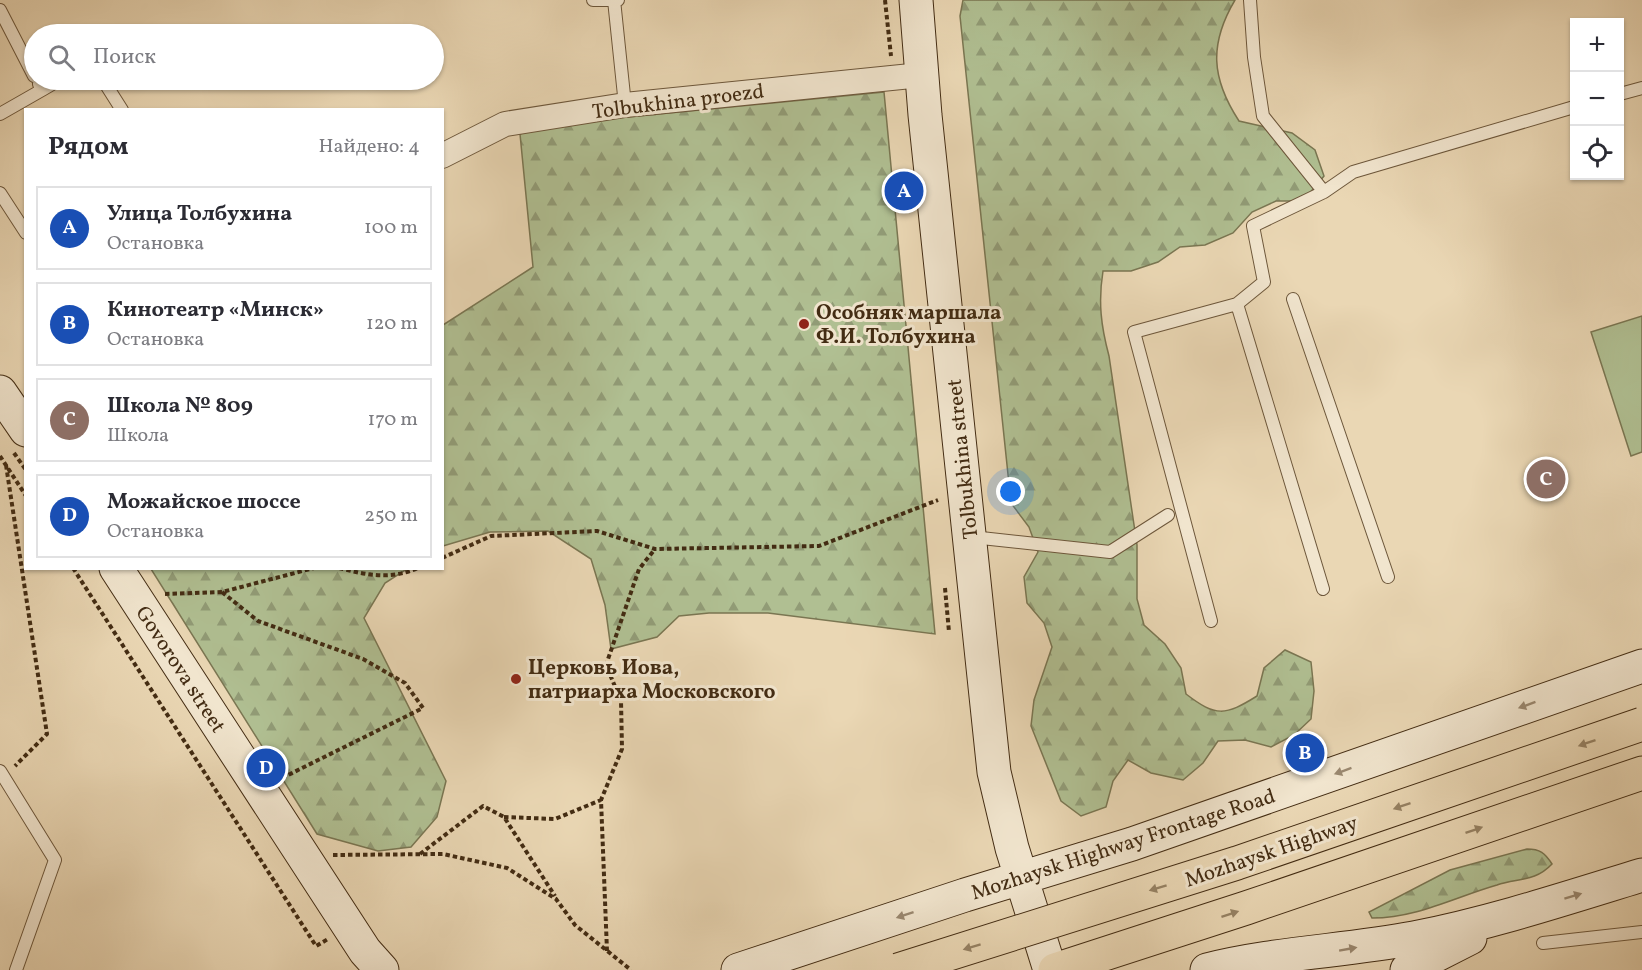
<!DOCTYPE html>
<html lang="ru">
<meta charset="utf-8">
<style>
:root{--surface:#fff;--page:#f2f2f3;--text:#2b2b33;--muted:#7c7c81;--line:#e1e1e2;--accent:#8f2418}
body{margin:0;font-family:Vollkorn,serif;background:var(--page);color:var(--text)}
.controls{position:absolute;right:18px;top:18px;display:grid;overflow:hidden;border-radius:0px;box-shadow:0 2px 4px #0004}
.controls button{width:54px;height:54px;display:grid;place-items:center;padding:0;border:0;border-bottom:2px solid var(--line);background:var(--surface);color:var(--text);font:30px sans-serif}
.you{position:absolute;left:1011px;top:492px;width:21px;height:21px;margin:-15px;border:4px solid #fff;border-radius:50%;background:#1a73e8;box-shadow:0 0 0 9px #1a73e833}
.badge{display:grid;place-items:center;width:39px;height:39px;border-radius:50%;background:var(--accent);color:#fff;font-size:20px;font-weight:700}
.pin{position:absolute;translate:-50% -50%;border:3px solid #fff;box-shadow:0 2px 6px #0006}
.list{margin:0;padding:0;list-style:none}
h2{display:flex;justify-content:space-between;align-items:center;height:78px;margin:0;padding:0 24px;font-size:26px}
h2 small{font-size:20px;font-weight:400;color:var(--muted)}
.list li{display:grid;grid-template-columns:39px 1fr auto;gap:18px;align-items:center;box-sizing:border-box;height:84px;margin:0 12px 12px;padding:0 12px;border:2px solid var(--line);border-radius:0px}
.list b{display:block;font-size:22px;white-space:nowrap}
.list p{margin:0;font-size:20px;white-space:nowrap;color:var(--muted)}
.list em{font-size:20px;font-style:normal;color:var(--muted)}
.icon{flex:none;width:33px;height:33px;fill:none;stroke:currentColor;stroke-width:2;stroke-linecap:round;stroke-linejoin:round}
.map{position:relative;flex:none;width:1642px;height:970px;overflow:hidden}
.search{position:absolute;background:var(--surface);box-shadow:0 2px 4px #0004;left:24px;top:24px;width:420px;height:66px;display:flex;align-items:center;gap:15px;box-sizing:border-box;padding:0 21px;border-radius:33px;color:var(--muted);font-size:22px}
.panel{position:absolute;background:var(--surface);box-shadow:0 2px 4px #0004;left:24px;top:108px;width:420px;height:462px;border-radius:0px}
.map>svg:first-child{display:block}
.forest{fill:url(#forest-firs);stroke:#7a7652;stroke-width:1.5}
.garden{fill:#b0bf92;stroke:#7a7652;stroke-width:1.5}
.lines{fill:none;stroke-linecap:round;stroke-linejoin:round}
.lane-casing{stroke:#6d573b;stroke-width:14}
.street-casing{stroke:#6d573b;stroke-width:26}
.secondary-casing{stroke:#432c13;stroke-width:35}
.primary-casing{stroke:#432c13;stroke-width:35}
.path{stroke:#432c13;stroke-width:4;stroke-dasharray:4.5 3;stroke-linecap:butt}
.lane{stroke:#f1e5ce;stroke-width:12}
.street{stroke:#f1e5ce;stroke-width:24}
.secondary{stroke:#f1e5ce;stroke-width:33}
.primary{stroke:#ead7b4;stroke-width:33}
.primary-bridge-casing{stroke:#432c13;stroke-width:35;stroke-linecap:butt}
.primary-bridge{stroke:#ead7b4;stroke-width:33}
.oneway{fill:#9a8870}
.oneway2{fill:#968264}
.poi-dot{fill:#8f2418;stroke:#f1e5ce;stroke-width:2}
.labels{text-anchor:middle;stroke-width:6;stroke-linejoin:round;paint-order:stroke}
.street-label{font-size:21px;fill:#432c13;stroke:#f1e5ce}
.poi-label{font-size:21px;font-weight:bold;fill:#432c13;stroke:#f1e5ce;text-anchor:start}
</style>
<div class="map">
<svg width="1642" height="970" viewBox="0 0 1642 970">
<defs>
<pattern id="forest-firs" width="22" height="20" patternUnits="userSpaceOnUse" patternTransform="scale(1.5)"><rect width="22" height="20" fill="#b0bf92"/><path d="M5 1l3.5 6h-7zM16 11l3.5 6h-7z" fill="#919b76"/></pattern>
</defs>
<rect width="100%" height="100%" fill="#ead7b4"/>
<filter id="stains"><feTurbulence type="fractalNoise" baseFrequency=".00333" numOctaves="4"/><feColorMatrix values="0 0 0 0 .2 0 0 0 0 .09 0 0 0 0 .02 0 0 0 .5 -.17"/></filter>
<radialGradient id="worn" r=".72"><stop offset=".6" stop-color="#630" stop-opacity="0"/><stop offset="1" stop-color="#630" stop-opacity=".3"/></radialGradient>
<path class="forest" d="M963 0H1235C1209 44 1211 78 1239 121L1292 133 1315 150 1324 176 1303 201H1276L1252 212 1233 233 1205 245 1180 247 1158 262 1131 271H1103C1098 302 1101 326 1109 356L1137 545V599L1144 625 1165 644 1181 668 1186 694C1216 717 1225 716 1257 696L1264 668 1285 650 1311 662 1314 691 1311 719 1294 735 1271 747 1245 740 1218 741 1203 763 1183 780 1151 773 1128 760 1113 781 1106 807 1081 816 1061 801 1031 726 1034 700 1052 647 1044 623 1027 603 1024 577 1038 552 1029 527 1011 503 960 16Z
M884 92 935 634 768 613H709L679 616 657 637 611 649 605 605 591 559 548 531 490 532 443 546V325L533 267 520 134 545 125Z
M151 569H407L385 583 364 618 446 781 437 817 411 847 378 851 317 834Z
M1527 849C1540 849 1545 853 1552 864 1535 882 1518 878 1497 885 1455 897 1417 918 1372 918L1369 912 1450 870Z"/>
<path class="garden" d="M1642 316V452L1631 456 1591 332Z"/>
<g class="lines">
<defs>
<path id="lane" d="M593 0H618
M614 0 625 105
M1250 0 1254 57 1263 116 1324 192 1353 172 1574 107
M0 10 34 76
M103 80 122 110
M39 84 42 90 59 80
M1620 94 1642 88
M0 114 42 90
M0 193 26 233
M1293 299 1388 577
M972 537 1110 552 1168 515
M1323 589 1237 304 1264 282 1253 226 1324 192
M1211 621 1134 332 1237 304
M0 771 55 860 16 970
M1543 943 1642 932"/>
<path id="street" d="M442 156 505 124 625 105 921 75"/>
<path id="secondary" d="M916 0 925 115 994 772 1012 848 1050 970
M0 392 26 430
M116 568 365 951 382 970
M738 970 965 895 1132 844 1642 666
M1207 970C1274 953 1345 951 1414 938 1491 923 1567 898 1642 875
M1407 970 1470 938"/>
<path id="primary" d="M1055 970 1246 908 1642 773"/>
</defs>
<use href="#lane" class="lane-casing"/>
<use href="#street" class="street-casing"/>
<use href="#secondary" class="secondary-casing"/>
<use href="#primary" class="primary-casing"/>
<path class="path" d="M885 0 891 56
M14 453 26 470
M0 456 26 496
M6 465 47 734 15 766
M442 558 491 536 597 531 655 549 819 546 938 500
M73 568 316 946 328 939
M339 568C366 575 391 580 418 568
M945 588 949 632
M222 592 258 621 363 659 405 683 423 708 282 778
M165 594 222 592 314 568
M504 817 555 819 601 800
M420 854 483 806 504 817 555 896
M333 855 443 854 507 868 556 899 575 925 631 970
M607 951 601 800 622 749 621 701 606 665 639 569 655 549"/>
<use href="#lane" class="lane"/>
<use href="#street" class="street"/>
<use href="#secondary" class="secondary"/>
<use href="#primary" class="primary"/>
<defs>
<path id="primary-bridge" d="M898 970 1237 863 1642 724"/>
</defs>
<use href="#primary-bridge" class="primary-bridge-casing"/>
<use href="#primary-bridge" class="primary-bridge"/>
</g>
<defs><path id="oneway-solid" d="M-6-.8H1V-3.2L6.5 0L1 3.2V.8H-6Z" transform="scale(1.5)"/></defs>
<g class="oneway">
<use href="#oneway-solid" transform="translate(1527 705) rotate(160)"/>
<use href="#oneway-solid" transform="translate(1343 771) rotate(160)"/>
<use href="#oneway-solid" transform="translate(1573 896) rotate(-17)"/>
<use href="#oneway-solid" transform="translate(905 915) rotate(162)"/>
<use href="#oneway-solid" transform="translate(1348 949) rotate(-10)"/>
</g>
<g class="oneway2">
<use href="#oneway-solid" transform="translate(1587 743) rotate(161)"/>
<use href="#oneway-solid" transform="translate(1402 806) rotate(161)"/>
<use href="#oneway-solid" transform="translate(1474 830) rotate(-19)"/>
<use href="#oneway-solid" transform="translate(1158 888) rotate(163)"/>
<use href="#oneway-solid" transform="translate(1230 914) rotate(-18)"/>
<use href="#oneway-solid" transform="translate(972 947) rotate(163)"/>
</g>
<g class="poi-dot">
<circle cx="804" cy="324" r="6"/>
<circle cx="516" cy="679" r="6"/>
</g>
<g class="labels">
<g class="street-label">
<text transform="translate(678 101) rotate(-7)" y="7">Tolbukhina proezd</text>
<text transform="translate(962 459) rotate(-96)" y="7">Tolbukhina street</text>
<text transform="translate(181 669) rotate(57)" y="7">Govorova street</text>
<text transform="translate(1123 844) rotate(-18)" y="7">Mozhaysk Highway Frontage Road</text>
<text transform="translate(1271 851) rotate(-19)" y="7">Mozhaysk Highway</text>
</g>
<g class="poi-label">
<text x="816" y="319">Особняк маршала<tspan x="816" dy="24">Ф.И. Толбухина</tspan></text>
<text x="528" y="674">Церковь Иова,<tspan x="528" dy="24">патриарха Московского</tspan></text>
</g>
</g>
<rect width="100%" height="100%" filter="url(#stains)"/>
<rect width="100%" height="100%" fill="url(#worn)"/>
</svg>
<div class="controls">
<button>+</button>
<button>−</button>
<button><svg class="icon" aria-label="locate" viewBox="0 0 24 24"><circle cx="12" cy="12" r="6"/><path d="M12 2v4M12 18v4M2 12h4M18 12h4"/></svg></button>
</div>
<div class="you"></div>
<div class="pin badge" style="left:904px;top:191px;background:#1a4fb4">A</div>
<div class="pin badge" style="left:1305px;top:753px;background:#1a4fb4">B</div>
<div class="pin badge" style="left:1546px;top:479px;background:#8d6e63">C</div>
<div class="pin badge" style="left:266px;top:768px;background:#1a4fb4">D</div>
<div class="search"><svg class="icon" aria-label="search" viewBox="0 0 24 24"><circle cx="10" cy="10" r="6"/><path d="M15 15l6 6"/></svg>Поиск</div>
<section class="panel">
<h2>Рядом<small>Найдено: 4</small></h2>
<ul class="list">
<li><span class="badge" style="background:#1a4fb4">A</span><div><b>Улица Толбухина</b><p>Остановка</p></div><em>100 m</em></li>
<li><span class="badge" style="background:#1a4fb4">B</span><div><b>Кинотеатр «Минск»</b><p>Остановка</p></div><em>120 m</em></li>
<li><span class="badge" style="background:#8d6e63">C</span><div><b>Школа № 809</b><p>Школа</p></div><em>170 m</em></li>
<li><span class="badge" style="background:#1a4fb4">D</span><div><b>Можайское шоссе</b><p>Остановка</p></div><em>250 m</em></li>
</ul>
</section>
</div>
